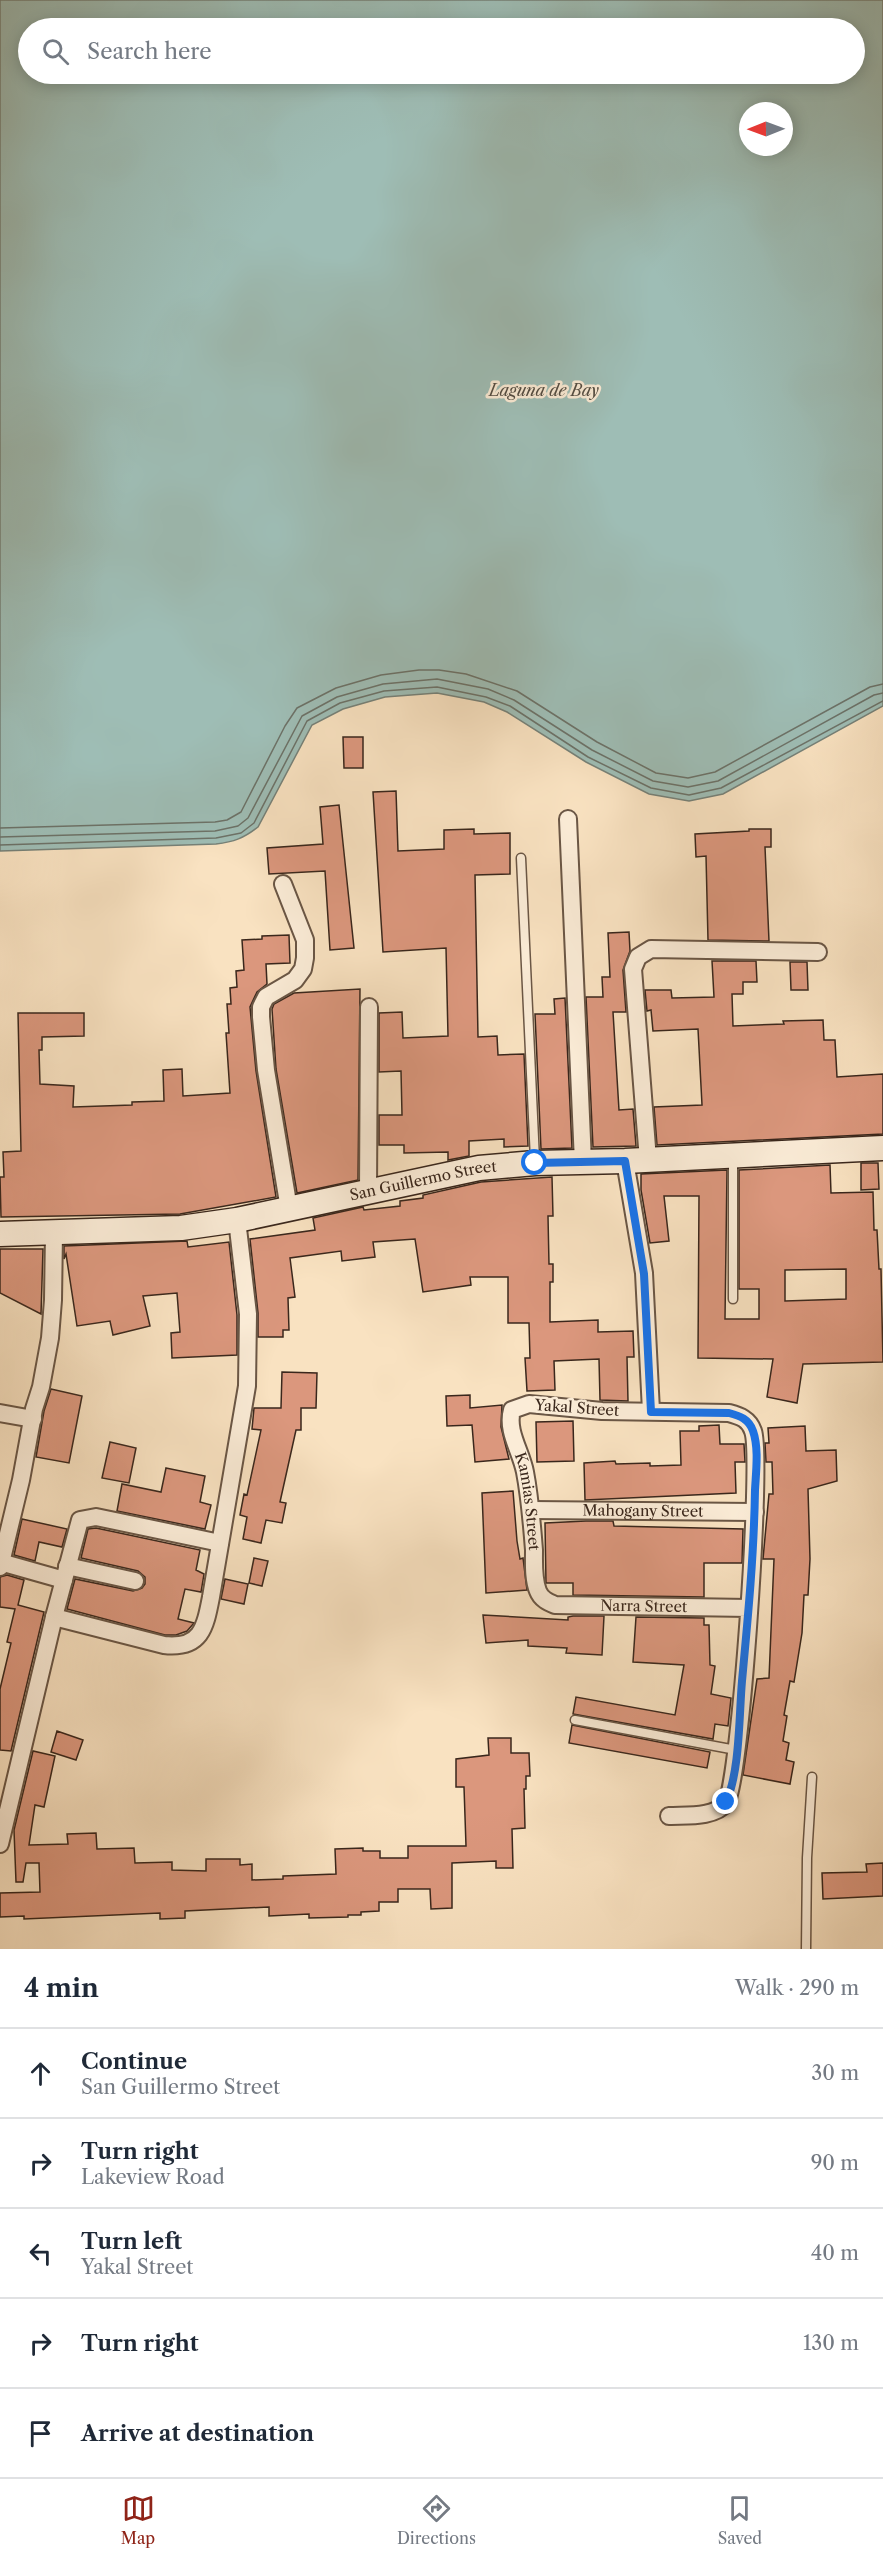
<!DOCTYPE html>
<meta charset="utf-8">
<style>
:root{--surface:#fff;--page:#f6f6f7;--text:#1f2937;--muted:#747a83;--line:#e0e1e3;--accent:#8f2418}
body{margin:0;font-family:"Libre Caslon Text",serif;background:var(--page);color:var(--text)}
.compass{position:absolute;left:739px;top:102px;width:54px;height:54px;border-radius:50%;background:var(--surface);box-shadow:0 3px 15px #0003;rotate:269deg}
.stop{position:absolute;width:18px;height:18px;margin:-14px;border:4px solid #1a73e8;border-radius:50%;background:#fff}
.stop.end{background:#1a73e8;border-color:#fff;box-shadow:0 2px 6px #0008}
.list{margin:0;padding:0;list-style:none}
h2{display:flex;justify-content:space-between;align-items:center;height:78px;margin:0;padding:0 24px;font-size:26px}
h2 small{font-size:20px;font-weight:400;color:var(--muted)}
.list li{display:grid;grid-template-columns:39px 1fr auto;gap:18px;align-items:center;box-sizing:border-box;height:90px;padding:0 24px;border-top:2px solid var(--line)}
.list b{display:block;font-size:22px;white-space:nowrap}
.list p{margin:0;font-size:20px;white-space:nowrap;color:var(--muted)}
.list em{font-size:20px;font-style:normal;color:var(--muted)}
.icon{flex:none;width:33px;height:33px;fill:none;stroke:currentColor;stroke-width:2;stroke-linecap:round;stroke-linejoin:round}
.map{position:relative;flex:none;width:883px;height:1949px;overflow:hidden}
.search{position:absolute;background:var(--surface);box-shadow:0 3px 15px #0003;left:18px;right:18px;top:18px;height:66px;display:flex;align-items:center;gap:15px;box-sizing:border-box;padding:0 21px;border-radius:33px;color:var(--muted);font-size:22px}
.sheet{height:528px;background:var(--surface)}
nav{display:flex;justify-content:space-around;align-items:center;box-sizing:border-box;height:84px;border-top:2px solid var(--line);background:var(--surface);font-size:16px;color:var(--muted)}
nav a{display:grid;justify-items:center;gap:3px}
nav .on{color:var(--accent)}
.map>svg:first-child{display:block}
.water{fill:#9ebdb5;stroke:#768178;stroke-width:1.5;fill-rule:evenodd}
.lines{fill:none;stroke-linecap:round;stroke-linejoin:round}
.shore{stroke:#6c7268;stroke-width:1.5}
.building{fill:#db977d;stroke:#3a271c;stroke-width:1.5;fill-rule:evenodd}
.service-casing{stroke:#6a5645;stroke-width:11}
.minor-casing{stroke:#6a5645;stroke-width:20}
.secondary-casing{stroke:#3a271c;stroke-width:27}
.service{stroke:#fbecd7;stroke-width:8}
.minor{stroke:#fbecd7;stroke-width:16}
.secondary{stroke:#fbecd7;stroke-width:24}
.route{stroke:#1a73e8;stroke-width:8}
.labels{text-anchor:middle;stroke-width:5;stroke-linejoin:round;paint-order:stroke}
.street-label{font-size:15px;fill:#3a271c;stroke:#fbecd7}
.water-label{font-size:16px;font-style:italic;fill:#534c42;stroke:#fbecd7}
</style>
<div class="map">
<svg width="883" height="1949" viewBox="0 0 883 1949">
<rect width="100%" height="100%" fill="#f9e2c1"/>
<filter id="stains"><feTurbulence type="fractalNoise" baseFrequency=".00333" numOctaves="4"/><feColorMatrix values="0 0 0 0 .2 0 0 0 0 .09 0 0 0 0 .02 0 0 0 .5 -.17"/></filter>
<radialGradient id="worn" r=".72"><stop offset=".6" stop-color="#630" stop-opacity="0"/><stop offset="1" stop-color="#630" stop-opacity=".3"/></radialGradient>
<path class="water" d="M0 0H883V706L723 794 689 801 649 794 586 762 507 712 484 702 437 693 385 697 343 709 312 725 258 827C244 838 234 842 216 844L0 851ZM28 28H854V74H28ZM748 111H784V147H748Z"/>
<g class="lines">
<path class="shore" d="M0 828 215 822 227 820 241 812 285 726 297 708 336 688 381 675 419 670H439L466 674 517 691 597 742 656 773 688 778 715 772 870 687 883 684
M0 837 215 831 238 826 248 818 302 716 337 697 383 684 437 679 488 689 514 700 592 750 653 781 688 787 718 781 874 695 883 693
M0 845 216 838 241 833 254 823 307 721 340 703 384 691 437 687 486 697 510 706 588 757 651 788 689 795 721 788 883 701"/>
</g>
<path class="building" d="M343 737H363V768H344Z
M396 791 398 851 444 849V830L474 829V834L510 833V874L475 875 478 1037 497 1036 498 1055 524 1054 528 1146 504 1147V1139L469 1141V1156L448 1160V1152L404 1153V1145H379V1115H402L401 1071 379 1072V1013L402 1012 403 1038 448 1036 446 948 383 952 373 792Z
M339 805 354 948 330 950 325 871 269 874 267 848 323 844 320 807Z
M749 829H771V847H765L769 941 708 940 706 856 696 857 695 834 749 831Z
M629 932 630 951 623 970 626 1012H613L619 1110 633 1109 636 1146 593 1147 586 997H603L602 977H610L608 933Z
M289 935 290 963 266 964 267 984 257 992 250 1007 256 1071 276 1197 180 1214 1 1217 0 1177H4L3 1152 21 1151 18 1013H84V1036L42 1037V1050H39L40 1084 74 1086 73 1107 132 1105V1102L164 1101 163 1070 182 1069 183 1096 230 1093 226 1033H229L227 1004H231L230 988 237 987 236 971 244 970 242 940 262 939V936Z
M712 961H756L757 982H743V994H732L733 1026 784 1024 783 1021 823 1020 824 1040H835L837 1077 883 1074V1134L657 1145 654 1107 702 1105 698 1029 653 1031 651 1010 647 1011 645 990H671L672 998 714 997Z
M790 962H807L808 990H791Z
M360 989 358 1180 297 1193 276 1069 272 1009 274 1004 294 993Z
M565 998 572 1148 541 1149 535 1014H555L554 999Z
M861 1163H878L879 1189 861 1190Z
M830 1165 831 1193 873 1192 874 1230H877L879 1269H881L883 1362 803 1364 797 1403 767 1397 773 1359 698 1358 699 1196H664L669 1241 650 1243 641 1190V1174L727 1170 725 1319H759V1289H739V1170ZM846 1269V1299L785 1301V1270Z
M552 1177 553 1216H548L549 1264H553V1282H550V1322L598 1320V1332L633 1331 634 1357H627L628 1401 600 1400 599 1359 554 1361 555 1390 527 1391 525 1358H530L529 1323H508V1277H470L471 1285 423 1292 415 1239 373 1242 375 1257 342 1261 341 1251 290 1258 295 1297 288 1298 289 1330H283V1337H258V1313L250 1239 315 1230 313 1218 363 1207 364 1210 400 1206V1201L423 1198V1195L481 1182Z
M187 1241 188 1247 229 1242 237 1315V1355L172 1358 171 1333 180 1332 177 1293 143 1296 150 1326 113 1335 110 1321 77 1326 66 1254 64 1259V1246Z
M0 1249H43L41 1314 0 1293Z
M282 1372 317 1373 316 1408H301V1430H296L280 1502 286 1503 282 1523 266 1520 261 1543 243 1539 247 1517 240 1515 244 1494 247 1495 261 1430 252 1429 254 1408H281Z
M51 1389 82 1396 69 1463 36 1457 44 1411Z
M470 1395V1408L502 1405 501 1427 509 1459 475 1462 472 1425 447 1426 446 1396Z
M573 1421 574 1461 537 1462 536 1422Z
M719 1425 720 1444H744L745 1462H735L736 1493 585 1500 584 1463 615 1461 616 1464 650 1463V1466L681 1465 680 1431H699V1426Z
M805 1426 806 1451 836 1450 837 1481 808 1489 810 1559 808 1595H804L802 1633 794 1682 790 1681 784 1715 787 1716 783 1741 789 1743 786 1760 794 1762 790 1784 743 1775 757 1679 769 1678 774 1559H763L769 1494H773L772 1462H766L765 1443H769L768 1428Z
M110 1442 136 1448 129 1483 102 1478Z
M166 1468 205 1476 200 1502 211 1505 205 1529 117 1511 122 1484 161 1492Z
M513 1491 517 1541 520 1559 523 1558 527 1590 486 1593 482 1493Z
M22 1519 67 1529 62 1547 39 1542 35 1561 14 1555Z
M586 1521H613L614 1526 743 1529 742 1563H704V1597L573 1595V1583H546L545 1523Z
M96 1528 200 1550 196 1570 204 1574 201 1592 185 1589 178 1619 194 1623 187 1631 176 1635H165L67 1609 75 1579 133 1591 142 1588 145 1584V1577L138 1571 81 1558 88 1529Z
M254 1558 268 1561 262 1586 249 1583Z
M7 1575 24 1580 18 1605 44 1612 11 1751 0 1750V1689L11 1643 7 1642 15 1609 0 1607V1577Z
M225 1579 248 1584 244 1604 221 1599Z
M483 1615 568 1620V1617L573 1616H604L602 1655 566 1653 567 1648 528 1646V1640L486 1643Z
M636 1617 704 1618V1625H709L710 1665 715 1666 711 1694 731 1698 728 1726 715 1724 713 1739 573 1714 576 1697 675 1715 684 1665 633 1662Z
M572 1725 710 1752 707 1768 569 1743Z
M57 1731 83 1740 76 1760 51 1752Z
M488 1738H511V1753H529L530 1776H526V1789H524L525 1828 512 1829 513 1868H496V1861L452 1863V1908L431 1909 430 1889H398V1902H379V1911L361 1912V1915H348V1917L309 1918V1914L269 1916V1907L185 1911V1918L160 1919V1913L24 1919V1916L0 1917V1893L40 1892 39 1863H26L23 1882H16L14 1830 33 1751 55 1756 44 1807 35 1805 29 1845 68 1844 67 1834 96 1833 97 1849 134 1848 135 1863 172 1862V1870L206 1871V1859H240V1865L252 1864V1880L283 1879V1876L336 1874 335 1849 363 1848V1851H380V1858H408V1846H466L464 1787H456V1759L489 1755Z
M883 1863V1896L823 1899 822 1873 867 1872 866 1864Z"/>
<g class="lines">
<defs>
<path id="service" d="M521 858 535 1160
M733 1299V1159
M575 1720 736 1750
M806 1949 807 1858 812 1777"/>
<g id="minor">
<path d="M568 819 583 1162"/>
<path d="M283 884 305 940V958L303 969 295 980 266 997 261 1007V1017L266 1070 289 1209"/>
<path d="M648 1160 633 969 638 957 651 949 818 952"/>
<path d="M625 1161 644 1273 651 1411"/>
<path d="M368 1192 369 1007"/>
<path d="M0 1413 33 1419"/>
<path id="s1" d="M531 1510 755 1512"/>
<path d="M0 1562 64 1580"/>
<path d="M67 1566 135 1581"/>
<path d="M0 1567 21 1480 34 1409 41 1387 50 1338 53 1300 54 1233"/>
<path d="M54 1617 164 1645C201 1649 205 1628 211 1597L247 1386 248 1314 237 1220"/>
<path id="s2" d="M669 1816C686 1815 714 1818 726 1803 740 1785 763 1458 753 1431 749 1419 740 1416 729 1413L602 1411 529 1404 512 1410C506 1431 521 1451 525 1472 530 1498 532 1524 534 1550 534 1563 533 1579 538 1591 541 1599 548 1602 555 1605L749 1608"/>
<path d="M0 1844 54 1617 80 1520 96 1517 220 1543"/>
</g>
<g id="secondary">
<path id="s3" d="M0 1234 181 1228 237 1220 479 1168 535 1163 625 1161 883 1148"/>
</g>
</defs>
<use href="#service" class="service-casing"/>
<use href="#minor" class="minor-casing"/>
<use href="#secondary" class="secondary-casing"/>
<use href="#service" class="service"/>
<use href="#minor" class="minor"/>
<use href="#secondary" class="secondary"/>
</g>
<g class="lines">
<path class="route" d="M535 1163 625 1161 644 1274 651 1412 729 1413C740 1416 749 1419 753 1431 759 1448 756 1471 755 1490 754 1554 748 1617 742 1681 739 1715 740 1772 726 1802"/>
</g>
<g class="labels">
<g class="street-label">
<text dy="5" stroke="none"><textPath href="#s3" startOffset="428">San Guillermo Street</textPath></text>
<text transform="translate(577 1408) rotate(4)" y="5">Yakal Street</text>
<text dy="5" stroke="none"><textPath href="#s2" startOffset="778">Kamias Street</textPath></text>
<text dy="5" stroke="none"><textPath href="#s1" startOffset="112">Mahogany Street</textPath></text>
<text dy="5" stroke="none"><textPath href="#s2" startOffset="980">Narra Street</textPath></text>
</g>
<g class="water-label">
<text x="544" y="396">Laguna de Bay</text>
</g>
</g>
<rect width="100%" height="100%" filter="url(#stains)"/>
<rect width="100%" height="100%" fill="url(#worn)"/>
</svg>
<svg class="compass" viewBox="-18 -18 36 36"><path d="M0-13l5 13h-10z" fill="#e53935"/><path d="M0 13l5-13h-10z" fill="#747a83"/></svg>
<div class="stop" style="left:535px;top:1163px"></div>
<div class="stop end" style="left:726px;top:1802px"></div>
<div class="search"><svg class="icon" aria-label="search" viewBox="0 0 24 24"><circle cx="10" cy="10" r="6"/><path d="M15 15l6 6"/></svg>Search here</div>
</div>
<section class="sheet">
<h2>4 min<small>Walk · 290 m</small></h2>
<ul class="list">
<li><svg class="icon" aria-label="ahead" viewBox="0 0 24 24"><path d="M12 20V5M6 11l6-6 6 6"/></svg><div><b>Continue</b><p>San Guillermo Street</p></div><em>30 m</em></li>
<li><svg class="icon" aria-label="right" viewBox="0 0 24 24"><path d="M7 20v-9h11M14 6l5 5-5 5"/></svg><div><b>Turn right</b><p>Lakeview Road</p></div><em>90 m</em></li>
<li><svg class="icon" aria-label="left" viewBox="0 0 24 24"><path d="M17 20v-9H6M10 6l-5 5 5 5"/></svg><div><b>Turn left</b><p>Yakal Street</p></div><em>40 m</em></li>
<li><svg class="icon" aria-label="right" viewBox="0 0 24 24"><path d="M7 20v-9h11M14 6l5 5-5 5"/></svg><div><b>Turn right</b></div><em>130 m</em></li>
<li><svg class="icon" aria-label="arrive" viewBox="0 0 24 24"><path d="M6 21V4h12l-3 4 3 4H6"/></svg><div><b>Arrive at destination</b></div></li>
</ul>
</section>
<nav>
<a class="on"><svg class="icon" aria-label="map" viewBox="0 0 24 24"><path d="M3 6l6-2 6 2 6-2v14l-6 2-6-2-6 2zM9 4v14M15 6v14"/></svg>Map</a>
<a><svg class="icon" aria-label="directions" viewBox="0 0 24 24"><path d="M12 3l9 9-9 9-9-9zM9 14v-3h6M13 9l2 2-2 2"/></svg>Directions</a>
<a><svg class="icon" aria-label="saved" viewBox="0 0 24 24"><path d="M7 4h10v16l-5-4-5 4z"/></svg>Saved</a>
</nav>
